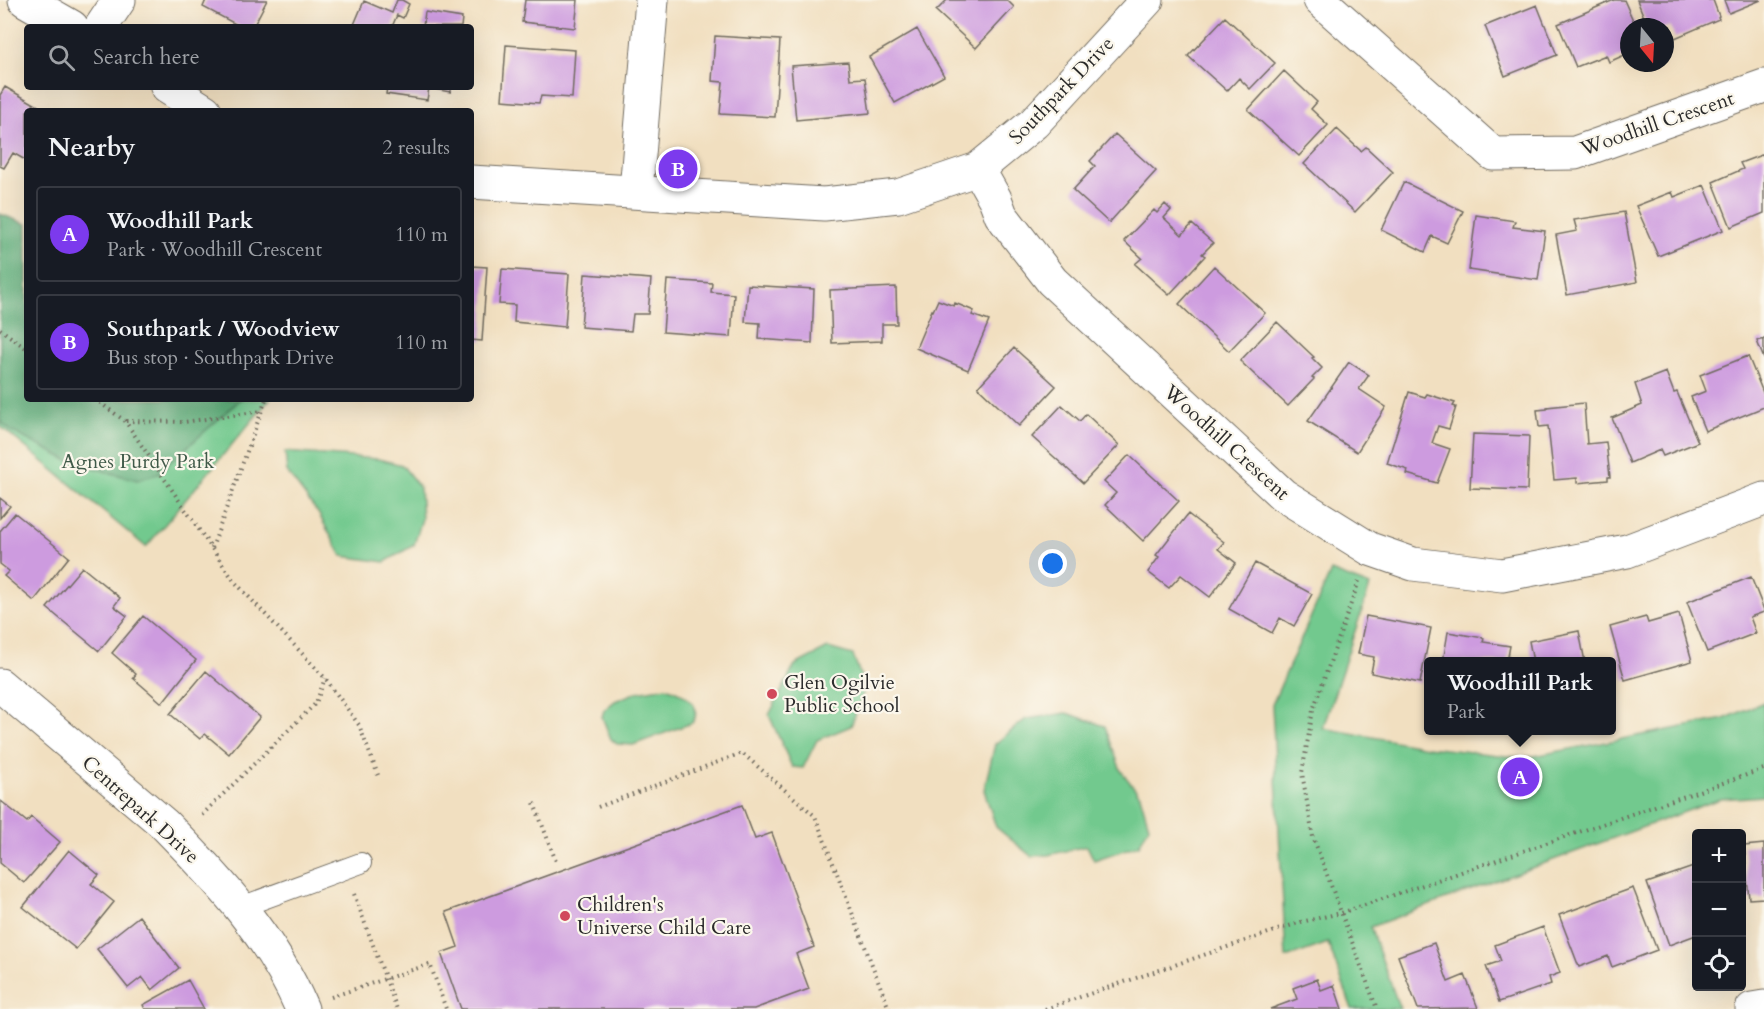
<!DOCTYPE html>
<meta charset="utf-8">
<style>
:root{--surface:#171b24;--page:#242831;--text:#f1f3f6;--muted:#9ea1a6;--line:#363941;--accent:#7c3aed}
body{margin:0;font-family:Cardo,serif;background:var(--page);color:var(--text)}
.controls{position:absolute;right:18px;bottom:18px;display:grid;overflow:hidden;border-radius:6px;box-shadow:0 6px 24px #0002}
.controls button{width:54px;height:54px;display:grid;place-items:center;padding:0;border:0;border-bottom:2px solid var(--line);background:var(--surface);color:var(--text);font:30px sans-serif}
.compass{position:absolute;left:1620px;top:18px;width:54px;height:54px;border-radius:50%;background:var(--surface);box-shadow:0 6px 24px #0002;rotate:162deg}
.you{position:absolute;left:1053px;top:564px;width:21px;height:21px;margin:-15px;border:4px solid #fff;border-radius:50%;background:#1a73e8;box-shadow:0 0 0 9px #1a73e833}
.badge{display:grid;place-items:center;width:39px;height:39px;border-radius:50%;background:var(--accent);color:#fff;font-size:20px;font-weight:700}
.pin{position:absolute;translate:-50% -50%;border:3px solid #fff;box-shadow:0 2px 6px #0006}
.popup{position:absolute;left:1424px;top:657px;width:192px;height:78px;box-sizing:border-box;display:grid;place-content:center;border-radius:6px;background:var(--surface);filter:drop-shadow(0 2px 4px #0005);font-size:20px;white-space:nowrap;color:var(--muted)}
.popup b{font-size:22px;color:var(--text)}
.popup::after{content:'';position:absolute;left:50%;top:100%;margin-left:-12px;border:12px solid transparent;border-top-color:var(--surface)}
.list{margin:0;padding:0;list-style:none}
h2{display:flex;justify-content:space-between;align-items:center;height:78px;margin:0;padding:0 24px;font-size:26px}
h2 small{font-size:20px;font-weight:400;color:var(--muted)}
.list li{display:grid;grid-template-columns:39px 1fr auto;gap:18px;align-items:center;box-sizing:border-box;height:96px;margin:0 12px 12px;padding:0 12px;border:2px solid var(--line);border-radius:6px}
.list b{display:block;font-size:22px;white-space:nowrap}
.list p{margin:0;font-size:20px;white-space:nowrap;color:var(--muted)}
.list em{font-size:20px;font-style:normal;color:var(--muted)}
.icon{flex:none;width:33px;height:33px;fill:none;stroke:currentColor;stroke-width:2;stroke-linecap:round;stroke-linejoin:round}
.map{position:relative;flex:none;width:1764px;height:1009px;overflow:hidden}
.search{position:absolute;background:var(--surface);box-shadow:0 6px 24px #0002;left:24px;top:24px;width:450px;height:66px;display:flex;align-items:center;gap:15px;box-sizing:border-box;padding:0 21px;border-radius:6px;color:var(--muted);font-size:22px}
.panel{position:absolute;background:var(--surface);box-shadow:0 6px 24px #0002;left:24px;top:108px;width:450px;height:294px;border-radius:6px}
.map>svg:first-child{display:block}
.green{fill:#72c98e;stroke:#4e7a5c;stroke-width:1.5}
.forest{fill:#5dad79;stroke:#446c52;stroke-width:1.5}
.building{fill:#cd9bdf}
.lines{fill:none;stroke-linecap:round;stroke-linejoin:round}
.service-casing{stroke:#706a5f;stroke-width:22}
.minor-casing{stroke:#706a5f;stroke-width:35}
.path{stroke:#706a5f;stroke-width:4;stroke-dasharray:1.5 4.5;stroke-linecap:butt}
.service{stroke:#fff;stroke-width:20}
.minor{stroke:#fff;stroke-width:33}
.poi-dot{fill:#d1495b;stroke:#fbf7ec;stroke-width:2}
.labels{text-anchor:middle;stroke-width:4.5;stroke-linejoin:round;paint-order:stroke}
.street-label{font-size:20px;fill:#2b2b2b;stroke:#fbf7ec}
.park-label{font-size:20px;fill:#405a49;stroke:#fbf7ec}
.poi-label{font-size:20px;fill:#2b2b2b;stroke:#fbf7ec;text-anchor:start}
</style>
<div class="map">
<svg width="1764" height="1009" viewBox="0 0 1764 1009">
<rect width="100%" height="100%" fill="#fbf7ec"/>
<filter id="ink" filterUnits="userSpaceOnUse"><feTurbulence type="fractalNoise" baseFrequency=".0167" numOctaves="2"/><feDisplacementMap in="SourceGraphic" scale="12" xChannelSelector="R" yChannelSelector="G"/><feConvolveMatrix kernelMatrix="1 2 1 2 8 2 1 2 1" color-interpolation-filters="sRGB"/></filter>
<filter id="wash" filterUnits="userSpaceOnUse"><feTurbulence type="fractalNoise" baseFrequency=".008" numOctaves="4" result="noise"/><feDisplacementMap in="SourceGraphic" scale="24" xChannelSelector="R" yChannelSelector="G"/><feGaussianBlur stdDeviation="1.35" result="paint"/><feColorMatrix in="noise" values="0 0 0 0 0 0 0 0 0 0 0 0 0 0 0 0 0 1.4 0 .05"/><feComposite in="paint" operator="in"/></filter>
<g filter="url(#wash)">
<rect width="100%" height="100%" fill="#f1dfc0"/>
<path class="green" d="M0 216 27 399H270L146 547 0 426Z
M285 452 378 459 402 465 420 488 422 519 414 545 385 562 342 556 318 513 287 472Z
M1331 571 1370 586 1323 728 1427 747 1524 758 1724 719 1764 702V796L1720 799 1370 927 1400 1009H1352L1328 943 1286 958 1272 705Z
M828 648 853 655 865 688 851 726 817 740 803 768 792 767 769 715 795 665Z
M666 687C681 692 705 704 692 723L633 745 617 744 611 739 602 717 604 710 615 701 637 692Z
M1067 713 1105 726 1121 771 1140 795 1149 826 1139 845 1094 860 1087 846 1048 855 1031 856 996 827 984 790 995 744 1026 719Z"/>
<path class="forest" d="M0 214 27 224V399H241L157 474 137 480 71 462 11 431 0 421Z"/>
<g id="blocks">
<path class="building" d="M206 0H267L253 27H241L203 7Z
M397 0H402L409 4 403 18 397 15 392 27H353L364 1 392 13Z
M525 0H578L575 28 522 22Z
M947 0H1007L1014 7 976 48 936 11Z
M1614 0H1624L1636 27H1629V53L1609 62 1606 55 1576 67 1558 24Z
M1637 0H1713L1719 16 1718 17 1719 19 1675 38 1670 26 1665 28 1648 27Z
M1724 0H1761L1729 13Z
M1537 5 1557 55 1505 76 1485 26Z
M425 12 462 18 461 27H423Z
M1225 17 1275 63 1250 89 1239 78 1227 91 1188 56Z
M917 29 944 76 895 103 869 57Z
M715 36 780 40 775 117 720 114 723 82 712 81Z
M506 45 575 50 572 98 541 96 539 103 502 100Z
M848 62 850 79 865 78 870 113 796 120 791 66Z
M1284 71 1317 102 1311 109 1328 125 1299 156 1248 110Z
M5 87 47 111H27V161L13 153 4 168 0 166V95Z
M387 87H451V92L429 88 427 100 386 94Z
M1337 129 1361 151 1366 147 1393 172 1355 212 1304 164Z
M1115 134 1156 171 1109 223 1073 190 1095 166 1090 161Z
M1764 154V213L1731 227 1713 182 1743 169 1740 163Z
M1404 182 1463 211 1447 243 1432 236 1425 252 1381 230Z
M1704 185 1723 230 1658 256 1636 206 1672 192 1674 197Z
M1165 204 1171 210 1164 218 1182 235 1192 224 1213 243 1202 254 1205 256 1169 295 1135 264 1142 258 1124 241 1154 210 1157 213Z
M1624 212 1637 282 1567 295 1556 235 1577 231 1574 220Z
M1476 215 1515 221 1513 227 1545 231 1538 280 1469 270Z
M471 266 487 267 482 341 471 340Z
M1214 266 1265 313 1229 351 1179 304Z
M502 269 569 274 565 327 514 322 515 305 499 304Z
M585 274 651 279 648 314H633L631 331 581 327Z
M667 280 712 283 711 292 734 294 731 337 663 332Z
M748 285 814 289 812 343 759 339 760 323 745 322Z
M896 287 897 324H882V341L832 343 830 290Z
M938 300 954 306 955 303 974 311 972 315 989 321 968 370 916 348 932 310 933 311Z
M1277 322 1314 357 1312 358 1322 368 1312 378 1314 379 1288 406 1240 361Z
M1764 339V359L1757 341Z
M1014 348 1056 386 1019 426 978 387Z
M1748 356 1764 395V407L1705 431 1691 397 1706 391 1700 375Z
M1349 362 1369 375 1359 389 1386 407 1357 452 1308 421Z
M1666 372 1674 393 1677 392 1698 442 1663 456 1660 450 1630 463 1612 418 1642 405 1635 384Z
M1409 392 1425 397 1427 394 1455 403 1453 406 1456 407 1449 429 1438 426 1432 443 1450 449 1437 483 1407 474 1408 470 1387 463Z
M1584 403 1587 444 1606 442 1610 477H1608V480L1577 483V478L1554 480 1548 426 1539 427 1537 410 1547 409V407Z
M1062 405 1080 421 1086 414 1119 445 1083 483 1032 437Z
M1473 434 1529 436 1527 490 1470 488Z
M1129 455 1179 501 1143 541 1105 505 1116 493 1104 482Z
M0 498 10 506 0 518Z
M15 513 69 557 34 601 4 576 9 571 0 564V531Z
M1188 514 1224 542 1218 549 1236 563 1210 597 1181 575 1169 588 1148 572 1159 557 1156 555Z
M1255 563 1312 594 1294 626 1280 618 1272 633 1229 609Z
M82 567 120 598 114 606 127 616 99 651 47 608Z
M1751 577 1764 610V612L1750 617 1756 633 1707 652 1687 602Z
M1679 614 1692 661 1625 680 1610 627 1646 617 1648 623Z
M143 616 196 660 162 703 133 678 136 674 112 653Z
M1366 616 1431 628 1420 683 1371 673 1374 657 1358 654Z
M1579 631 1585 662H1533L1529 641Z
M1448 632 1484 638 1483 642 1510 646 1507 662H1443Z
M206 671 260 717 229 754 205 734 200 739 170 714Z
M1 801 27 822 31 817 60 842 24 883 0 863Z
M742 805 755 839 772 833 814 947 796 954 809 989 754 1009H461L441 953 458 947 446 912Z
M1764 844V898L1749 899 1744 846Z
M69 850 99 875 91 884 114 902 76 949 23 907Z
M1696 866V935L1669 945 1647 883Z
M1633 888 1657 950 1612 967 1608 956 1579 967 1559 915Z
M139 916 179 968 152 990 142 977 128 988 97 949Z
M1543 927 1560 973 1549 977 1551 984 1499 1002 1486 966 1501 961 1495 945Z
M1434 943 1448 982 1465 975 1478 1008 1418 1009 1398 956Z
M1317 979 1321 990 1334 985 1342 1009H1270L1297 999 1293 988Z
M188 980 204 1009H145L143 1005Z"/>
</g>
</g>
<g filter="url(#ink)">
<use href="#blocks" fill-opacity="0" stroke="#706a5f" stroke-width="1.5"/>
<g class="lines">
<defs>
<path id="service" d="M241 907 361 863"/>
<path id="minor" d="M25 0 72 27
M1320 0 1493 154 1575 153 1764 86
M101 27 119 0
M167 87 205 111
M978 169 995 199 1001 215 1052 281 1283 495 1370 549 1413 564 1502 575 1627 551 1764 499
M471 182 824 204 898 196 978 169 1034 123 1147 0
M636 191 652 0
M0 685 164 824C218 879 272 937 302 1009
M1752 1009 1764 1007"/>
</defs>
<use href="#service" class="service-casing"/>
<use href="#minor" class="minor-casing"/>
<path class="path" d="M0 329 27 349
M95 399 125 421 234 581 325 678 359 725 378 775
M126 421 184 422 262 411
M212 548 266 399
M1359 581 1313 710 1302 773 1313 837 1377 1009
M534 803 557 864
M598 807 742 753 815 816 889 1009
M202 815 316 703 325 678
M354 894 397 1009
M331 997 430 964 446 1009
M1045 1009 1301 922 1341 913 1764 769"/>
<use href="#service" class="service"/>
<use href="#minor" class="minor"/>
</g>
</g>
<g class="poi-dot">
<circle cx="772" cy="694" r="6"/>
<circle cx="565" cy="916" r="6"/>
</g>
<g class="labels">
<g class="street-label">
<text transform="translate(1061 90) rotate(-46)" y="7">Southpark Drive</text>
<text transform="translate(1657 123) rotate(-19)" y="7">Woodhill Crescent</text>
<text transform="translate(1227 442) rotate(42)" y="7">Woodhill Crescent</text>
<text transform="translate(141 809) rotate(42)" y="7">Centrepark Drive</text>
</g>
<g class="park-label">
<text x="138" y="468">Agnes Purdy Park</text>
</g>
<g class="poi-label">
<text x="784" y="689">Glen Ogilvie<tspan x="784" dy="23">Public School</tspan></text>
<text x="577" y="911">Children's<tspan x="577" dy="23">Universe Child Care</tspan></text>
</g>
</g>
</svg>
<div class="controls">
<button>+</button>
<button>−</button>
<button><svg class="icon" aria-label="locate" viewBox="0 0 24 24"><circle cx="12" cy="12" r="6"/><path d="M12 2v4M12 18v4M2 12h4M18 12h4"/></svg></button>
</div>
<svg class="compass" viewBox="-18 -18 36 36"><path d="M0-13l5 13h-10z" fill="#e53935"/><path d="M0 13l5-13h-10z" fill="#9ea1a6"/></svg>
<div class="you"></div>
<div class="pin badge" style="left:1520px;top:777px">A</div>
<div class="popup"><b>Woodhill Park</b>Park</div>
<div class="pin badge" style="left:678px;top:169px">B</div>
<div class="search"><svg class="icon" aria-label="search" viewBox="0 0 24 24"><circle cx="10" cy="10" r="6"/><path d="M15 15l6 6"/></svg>Search here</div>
<section class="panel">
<h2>Nearby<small>2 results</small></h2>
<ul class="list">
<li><span class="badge">A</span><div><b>Woodhill Park</b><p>Park · Woodhill Crescent</p></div><em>110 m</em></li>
<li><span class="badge">B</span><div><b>Southpark / Woodview</b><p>Bus stop · Southpark Drive</p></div><em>110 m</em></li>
</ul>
</section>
</div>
